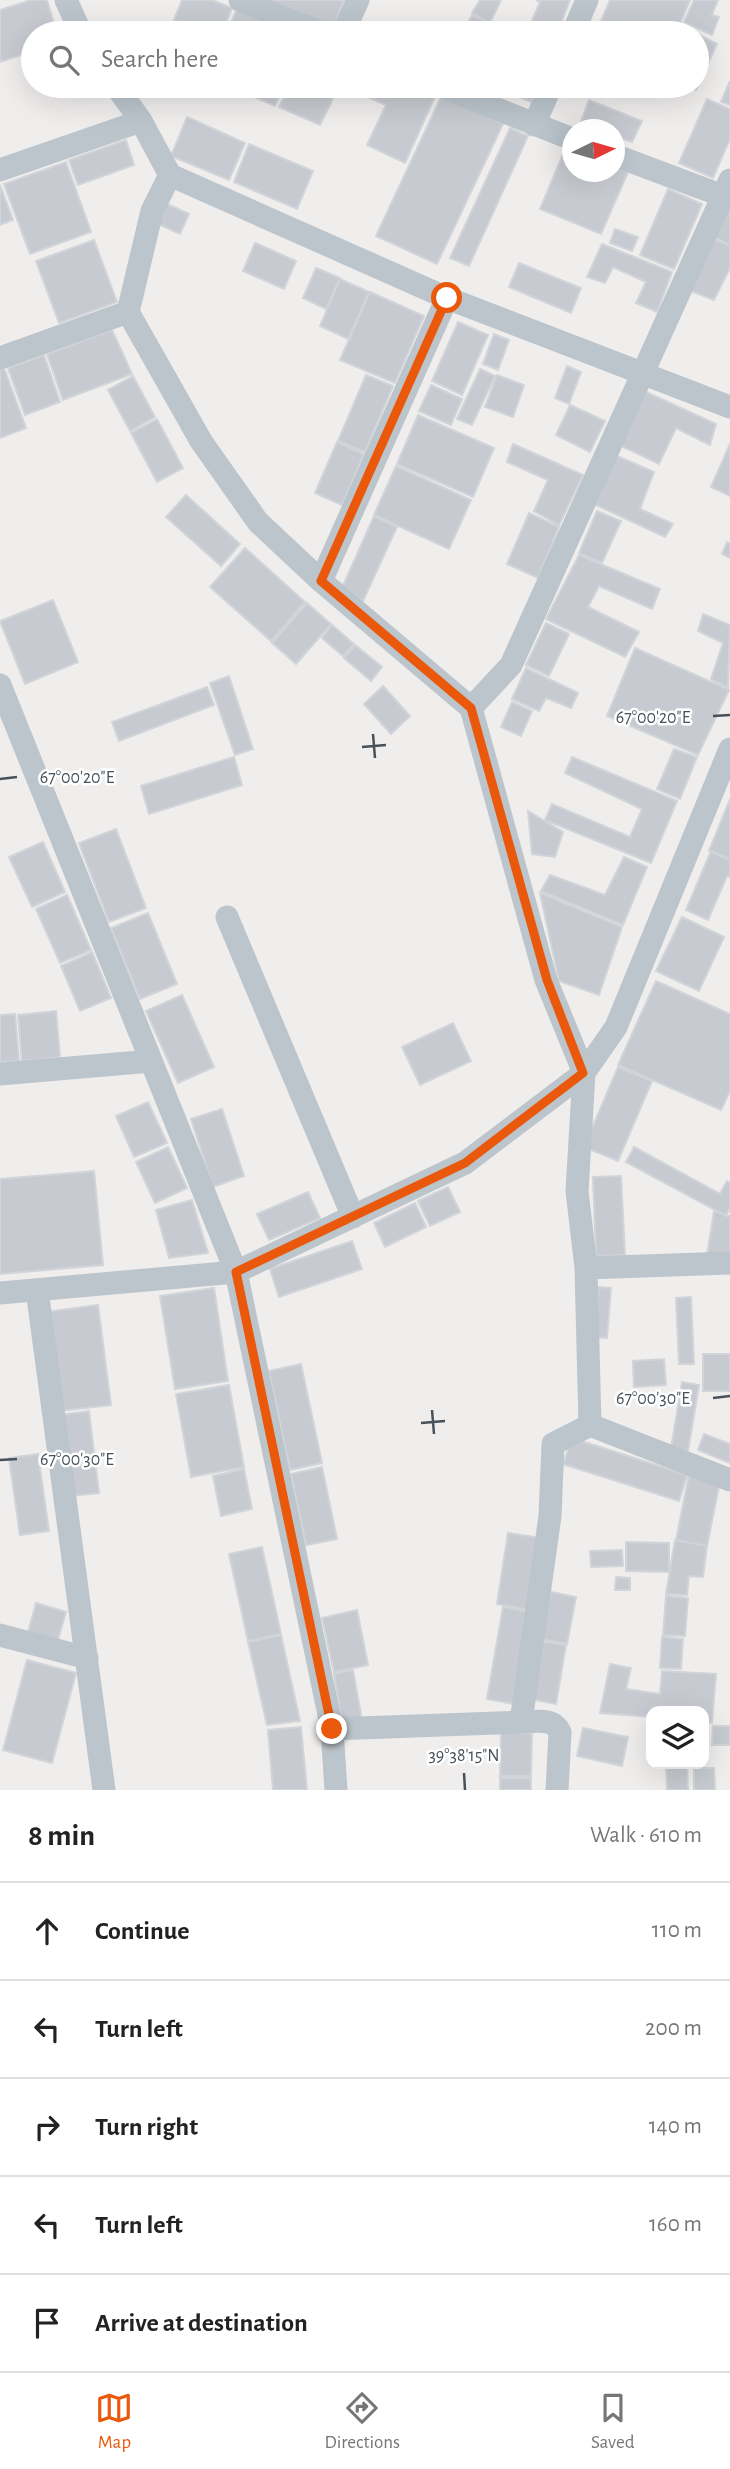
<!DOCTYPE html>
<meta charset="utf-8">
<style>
:root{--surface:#fff;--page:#f6f6f6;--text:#222;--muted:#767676;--line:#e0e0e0;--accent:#ea580c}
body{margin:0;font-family:"Alegreya Sans",sans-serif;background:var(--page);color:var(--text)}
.controls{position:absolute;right:21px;bottom:21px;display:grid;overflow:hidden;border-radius:14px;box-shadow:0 7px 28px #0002}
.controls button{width:63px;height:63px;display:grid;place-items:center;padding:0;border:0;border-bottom:2px solid var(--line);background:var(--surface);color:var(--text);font:35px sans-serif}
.compass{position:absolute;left:562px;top:119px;width:63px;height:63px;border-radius:50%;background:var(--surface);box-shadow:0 7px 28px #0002;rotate:85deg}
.stop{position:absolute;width:21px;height:21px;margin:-16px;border:5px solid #ea580c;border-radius:50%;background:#fff}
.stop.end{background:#ea580c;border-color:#fff;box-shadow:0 2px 7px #0008}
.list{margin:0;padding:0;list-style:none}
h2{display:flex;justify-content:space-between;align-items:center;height:91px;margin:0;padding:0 28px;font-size:30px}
h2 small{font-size:23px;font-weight:400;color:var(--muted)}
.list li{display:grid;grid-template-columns:46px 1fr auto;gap:21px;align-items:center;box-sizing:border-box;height:98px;padding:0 28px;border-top:2px solid var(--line)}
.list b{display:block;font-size:26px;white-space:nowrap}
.list em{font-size:23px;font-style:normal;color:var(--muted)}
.icon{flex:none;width:38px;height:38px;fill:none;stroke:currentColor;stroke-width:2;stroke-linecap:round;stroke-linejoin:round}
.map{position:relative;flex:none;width:730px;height:1790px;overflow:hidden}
.search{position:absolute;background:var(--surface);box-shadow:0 7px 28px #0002;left:21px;right:21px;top:21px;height:77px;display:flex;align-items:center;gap:18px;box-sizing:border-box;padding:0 24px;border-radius:38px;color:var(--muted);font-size:26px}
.sheet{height:581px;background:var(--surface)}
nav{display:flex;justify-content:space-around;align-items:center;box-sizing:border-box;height:98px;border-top:2px solid var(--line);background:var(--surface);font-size:19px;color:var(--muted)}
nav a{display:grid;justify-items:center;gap:4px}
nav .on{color:var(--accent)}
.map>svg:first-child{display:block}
.building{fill:#c7cad0;stroke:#d1d4d9;stroke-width:2}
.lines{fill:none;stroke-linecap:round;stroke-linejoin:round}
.minor{stroke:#bcc5cc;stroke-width:23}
.route{stroke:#ea580c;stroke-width:9}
.ticks{fill:none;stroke:#46515a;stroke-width:2.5}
.ticks-label{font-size:18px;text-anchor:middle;fill:#46515a;stroke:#fff;stroke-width:5;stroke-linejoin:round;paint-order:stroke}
</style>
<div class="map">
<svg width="730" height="1790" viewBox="0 0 730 1790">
<rect width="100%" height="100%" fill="#f0eded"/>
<path class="building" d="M31 0H47L57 33H33V51L0 62V10Z
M182 0H212L232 8 222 33H207L174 20Z
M262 0H344L333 28Z
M480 0H501L490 23 472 13Z
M536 0H570L557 33H527L540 2Z
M610 0H690L676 33H655L626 21 619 33H596Z
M694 0H718L712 15 719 17 712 35 684 22Z
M237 9 297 33H226Z
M472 15 491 24 487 33H463Z
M697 34 717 44 696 90 686 86H697Z
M730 81V105L721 102Z
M259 86H284L275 106 254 97Z
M289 86H339L320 125 279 107Z
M343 86H422L437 92 405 163 367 145 386 105Z
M500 86H537L531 102 499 88Z
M636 86H659L656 94Z
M442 95 503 124 437 264 376 236Z
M707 99 730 109V139L713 178 679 163Z
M589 100 642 121 632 142 614 136V130H595L580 124Z
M187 117 245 143 229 180 171 156Z
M510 128 528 136 469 266 450 258Z
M126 140 134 165 78 185 69 160Z
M249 144 313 171 297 209 234 182Z
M565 149 572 152V172H614V167L628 172 601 234 540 209Z
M66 162 91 232 30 254 4 184Z
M0 185 13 220 0 225Z
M668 189 702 204 674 269 640 255Z
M730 200V245L713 237Z
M163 202 189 214 180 234 154 222Z
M615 229 638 237 632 251 610 243Z
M710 237 730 246V268L714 300 688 290Z
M94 240 117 302 59 323 36 261Z
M255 243 296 261 284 289 243 271Z
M602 244 672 272 657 312 636 303 646 282 613 267 605 283 587 277Z
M519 263 581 288 571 313 509 287Z
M316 268 340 278 326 309 303 298Z
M340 279 369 292 348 339 320 326Z
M370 292 424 316 395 383 340 360Z
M458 322 488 335 462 395 432 381Z
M112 330 132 374 63 400 47 354Z
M494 334 509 340 498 370 483 364Z
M44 355 60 402 25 415 8 368Z
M567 366 581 372 569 404 555 398Z
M4 368 26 428 0 438V370Z
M480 369 495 376 472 425 457 419Z
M366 375 393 386 365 452 338 441Z
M497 375 524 385 513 417 485 407Z
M133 376 155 417 130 431 108 390Z
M431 385 462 399 451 425 419 411Z
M646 392 716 424 710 445 676 428 659 464 621 446Z
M570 405 605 421 590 452 556 435Z
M418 415 494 448 473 497 397 464Z
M157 419 183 468 157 482 131 433Z
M337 442 364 454 342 505 315 493Z
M513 444 583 475 559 525 534 511 548 480 507 462Z
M730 444V496L711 487Z
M615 455 654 472 640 509 673 524 665 537 596 505Z
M396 466 471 500 449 549 374 515Z
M186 495 240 544 221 566 166 517Z
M597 511 621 521 602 563 579 553Z
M529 513 559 527 538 578 507 564Z
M374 516 397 527 363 601 343 586Z
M727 542 730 544V558L722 554Z
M245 548 305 602 271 641 210 587Z
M579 555 660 589 652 609 599 586 588 607 639 632 625 657 546 619Z
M53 600 78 662 25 684 0 621Z
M307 603 331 624 296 664 272 643Z
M703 614 730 625 728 688 711 679 723 643 698 631Z
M546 623 569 634 549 676 526 665Z
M332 625 354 644 343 656 322 638Z
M355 645 382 667 371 681 344 658Z
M635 648 729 690 698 755 607 716Z
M526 668 578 693 571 708 546 698 539 711 512 699Z
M229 676 253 749 235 755 210 683Z
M383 686 410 716 391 734 364 704Z
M207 687 214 705 119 741 112 722Z
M512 702 532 711 521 736 501 727Z
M674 749 697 757 680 799 657 789Z
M234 757 242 785 149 814 141 786Z
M572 757 677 801 651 863 545 820 552 804 630 837 642 809 565 773Z
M730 799V860L709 851Z
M528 811 563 832 555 857 532 854Z
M116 829 146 908 109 922 79 843Z
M43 842 65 892 32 907 9 857Z
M711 851 730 859V877L727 876 708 920 686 910Z
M624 857 647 867 623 925 541 891 550 875 605 895Z
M540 893 622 927 599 995 559 981Z
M67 895 91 950 60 963 36 909Z
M148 913 177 984 140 999 111 928Z
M682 917 724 937 699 991 656 971Z
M92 952 111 998 80 1011 61 966Z
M656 981 730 1014V1091L721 1110 618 1065Z
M182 995 214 1067 178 1083 146 1011Z
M56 1011 60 1057 22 1061 18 1015Z
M15 1014 19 1061 0 1062V1015Z
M453 1023 471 1061 420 1085 402 1047Z
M618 1067 652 1081 618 1161 584 1147Z
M148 1102 167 1143 134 1157 116 1116Z
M222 1109 244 1176 213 1187 191 1119Z
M168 1147 187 1188 155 1203 136 1162Z
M634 1147 720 1194 727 1181 730 1183V1208L726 1216 626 1162Z
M94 1171 103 1265 0 1274V1179Z
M621 1176 625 1255 596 1256 593 1177Z
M448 1187 460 1212 430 1226 418 1201Z
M308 1192 320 1218 269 1240 257 1214Z
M192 1200 208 1253 169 1258 156 1210Z
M415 1203 426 1227 385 1247 374 1223Z
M714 1211 730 1216V1258L707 1255Z
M352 1241 362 1269 279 1297 270 1269Z
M599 1287 611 1288 607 1338 595 1337Z
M214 1288 228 1381 175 1389 160 1296Z
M691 1297 694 1364H679L676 1298Z
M98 1305 111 1405 59 1411 46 1312Z
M703 1354H730V1391H703Z
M664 1359 666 1385 634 1387 633 1361Z
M301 1364 322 1463 290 1470 269 1371Z
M682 1382 699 1385 688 1451 671 1449Z
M229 1385 244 1467 191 1477 176 1394Z
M89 1411 99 1493 70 1496 59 1415Z
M704 1434 730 1444V1463L698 1450Z
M572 1438 687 1475 679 1501 563 1464Z
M38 1454 49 1531 20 1535 9 1458Z
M322 1467 337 1539 306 1545 291 1474Z
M244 1469 252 1509 221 1516 213 1476Z
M689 1475 720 1481 707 1546 676 1540Z
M508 1533 542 1538 531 1610 497 1604Z
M675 1540 707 1546 703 1577 689 1576 687 1595 666 1594Z
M626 1542 669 1543V1572L626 1571Z
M262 1547 281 1634 248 1641 229 1554Z
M622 1550 623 1566 591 1567 590 1551Z
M616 1577 630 1578V1590H615Z
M551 1592 576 1597 567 1644 541 1639Z
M666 1596 688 1598 685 1636 663 1635Z
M36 1603 66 1612 58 1640 28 1632Z
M503 1607 530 1612 514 1704 487 1699Z
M357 1610 368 1665 334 1672 322 1618Z
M281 1635 300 1721 267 1725 248 1642Z
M662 1637 683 1639 681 1669 660 1668Z
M541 1641 566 1645 556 1704 530 1699Z
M27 1660 76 1673 52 1763 3 1750Z
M610 1664 631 1668 626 1689 660 1694 662 1671 716 1674 712 1723 704 1722V1711H651V1717L600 1713Z
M353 1670 362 1720 342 1721 334 1674Z
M713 1726H730V1745H712Z
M301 1727 307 1790H273L268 1730Z
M583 1728 628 1737 622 1766 577 1756Z
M501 1733H532L531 1776H500Z
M666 1764H687L688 1790H667Z
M694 1768H714L715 1790H694Z
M500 1778H531V1790H500Z"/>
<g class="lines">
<path class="minor" d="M66 0 81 33
M240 0 321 33
M343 33 358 0
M573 33 587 0
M116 86 141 121 170 175 447 298 730 407
M440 86 572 139
M534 125 551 86
M614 155 723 196
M0 170 141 121
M170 175 152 211 128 312 201 441 258 522 321 581 471 708 546 980 584 1073 577 1191 586 1268 590 1425 730 1480
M0 358 128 312
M321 581 447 298
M0 685 236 1272 332 1729 336 1790
M471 708 511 665 730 180
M227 917 353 1217
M0 1074 151 1061
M586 1268 730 1263
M37 1290 104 1790
M0 1293 236 1272 465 1163 584 1073 616 1027 730 749
M0 1635 87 1658
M332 1729 521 1722
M557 1790 560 1732C553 1717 536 1722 521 1722L550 1516 553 1444 590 1425"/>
</g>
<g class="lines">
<path class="route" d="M332 1729 236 1272 465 1163 583 1073 547 980 471 708 321 581 447 298"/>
</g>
<path class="ticks" d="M713 716 730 715M373 734 375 758M362 747 386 745M0 779 17 777M713 1398 730 1396M432 1410 434 1434M421 1423 445 1421M0 1460 17 1459M464 1773 465 1790"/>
<g class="ticks-label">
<text x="653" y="723">67°00'20"E</text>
<text x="77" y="783">67°00'20"E</text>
<text x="653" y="1404">67°00'30"E</text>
<text x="77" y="1465">67°00'30"E</text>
<text x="464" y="1761">39°38'15"N</text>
</g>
</svg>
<div class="controls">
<button><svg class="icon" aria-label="layers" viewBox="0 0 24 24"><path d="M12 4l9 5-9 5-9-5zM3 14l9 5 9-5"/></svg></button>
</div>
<svg class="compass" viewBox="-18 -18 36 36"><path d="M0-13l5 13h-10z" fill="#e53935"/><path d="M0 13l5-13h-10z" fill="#767676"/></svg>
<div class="stop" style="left:447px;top:298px"></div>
<div class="stop end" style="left:332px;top:1729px"></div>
<div class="search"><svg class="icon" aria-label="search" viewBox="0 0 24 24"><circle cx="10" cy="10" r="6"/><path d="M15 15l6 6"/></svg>Search here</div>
</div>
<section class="sheet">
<h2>8 min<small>Walk · 610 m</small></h2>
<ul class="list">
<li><svg class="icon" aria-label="ahead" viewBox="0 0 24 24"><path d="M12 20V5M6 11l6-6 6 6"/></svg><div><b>Continue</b></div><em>110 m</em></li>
<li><svg class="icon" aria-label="left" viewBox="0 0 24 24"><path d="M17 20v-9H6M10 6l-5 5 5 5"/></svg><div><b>Turn left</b></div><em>200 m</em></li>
<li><svg class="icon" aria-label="right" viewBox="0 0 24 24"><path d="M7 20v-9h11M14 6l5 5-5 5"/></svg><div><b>Turn right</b></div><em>140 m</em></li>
<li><svg class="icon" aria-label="left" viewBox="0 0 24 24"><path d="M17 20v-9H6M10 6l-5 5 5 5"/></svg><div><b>Turn left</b></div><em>160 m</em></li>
<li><svg class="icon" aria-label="arrive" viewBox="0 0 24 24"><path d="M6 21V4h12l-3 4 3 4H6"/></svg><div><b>Arrive at destination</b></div></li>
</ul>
</section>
<nav>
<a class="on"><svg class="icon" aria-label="map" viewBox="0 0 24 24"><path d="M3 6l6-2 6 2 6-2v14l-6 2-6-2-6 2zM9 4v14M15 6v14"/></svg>Map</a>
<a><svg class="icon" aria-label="directions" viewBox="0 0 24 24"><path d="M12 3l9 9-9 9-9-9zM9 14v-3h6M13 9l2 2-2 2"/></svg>Directions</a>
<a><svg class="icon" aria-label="saved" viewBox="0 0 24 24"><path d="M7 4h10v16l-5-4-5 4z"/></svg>Saved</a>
</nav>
